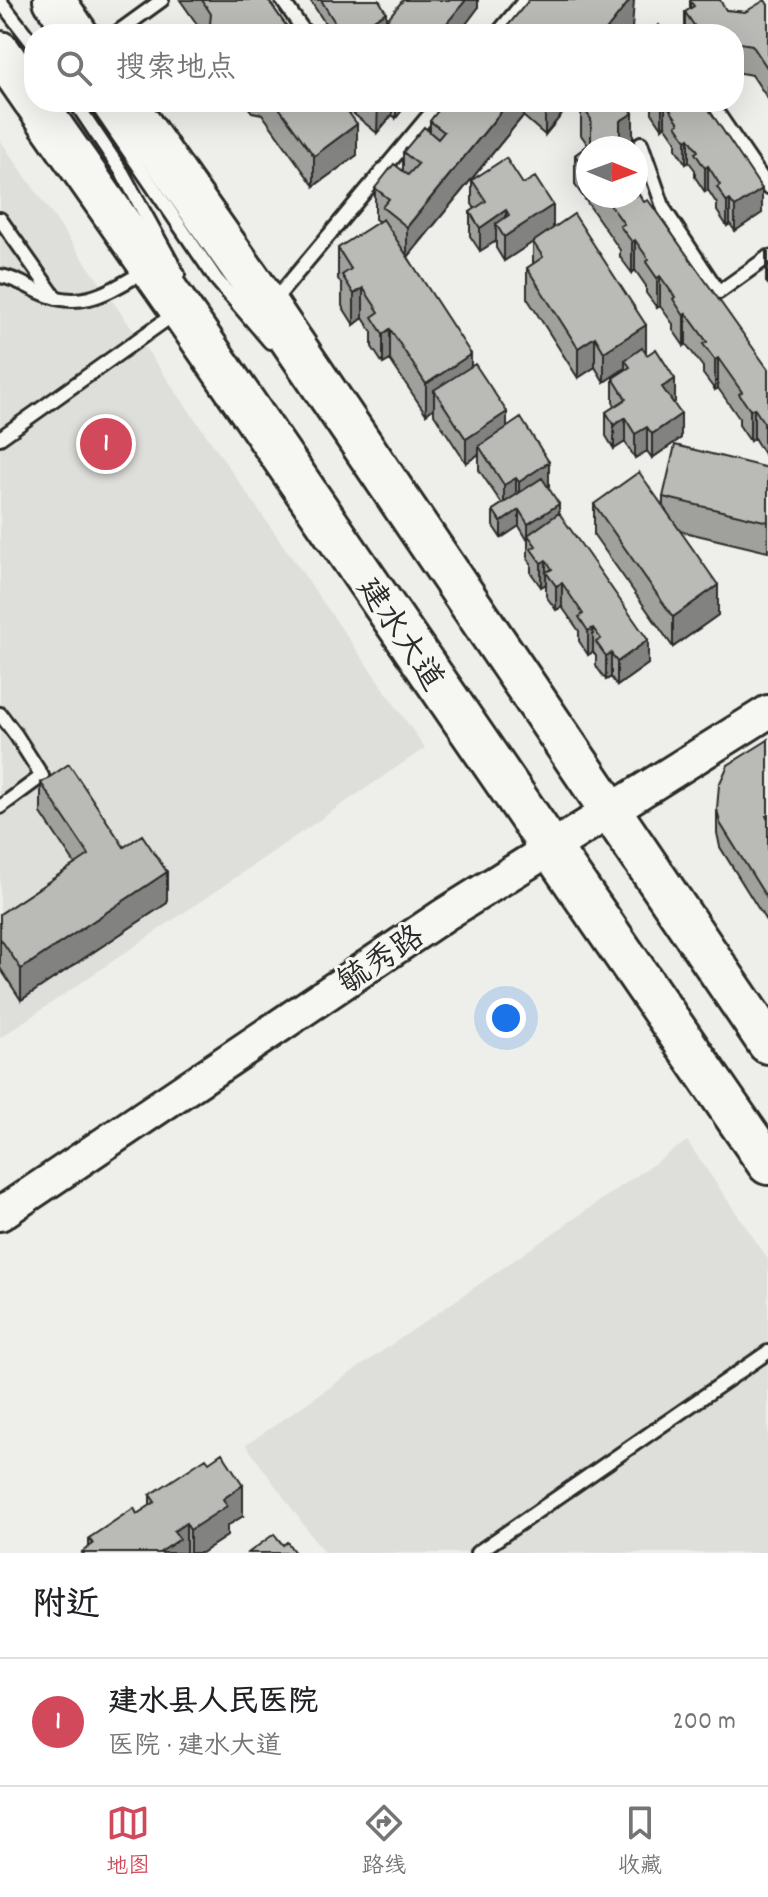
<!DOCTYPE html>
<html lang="zh">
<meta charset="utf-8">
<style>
:root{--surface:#fff;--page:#f6f6f6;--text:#202124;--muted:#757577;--line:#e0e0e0;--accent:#d1495b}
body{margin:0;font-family:Dekko,"LXGW WenKai TC",sans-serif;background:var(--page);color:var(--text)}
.compass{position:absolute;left:576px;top:136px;width:72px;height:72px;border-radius:50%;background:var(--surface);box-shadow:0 8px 32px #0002;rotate:91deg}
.you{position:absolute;left:506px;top:1018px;width:28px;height:28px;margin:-20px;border:6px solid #fff;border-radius:50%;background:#1a73e8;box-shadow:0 0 0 12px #1a73e833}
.badge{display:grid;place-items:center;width:52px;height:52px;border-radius:50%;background:var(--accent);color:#fff;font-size:26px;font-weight:700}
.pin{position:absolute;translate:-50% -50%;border:4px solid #fff;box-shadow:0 2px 8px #0006}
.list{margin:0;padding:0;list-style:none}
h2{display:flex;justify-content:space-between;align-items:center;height:104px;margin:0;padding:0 32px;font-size:34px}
h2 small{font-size:26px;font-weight:400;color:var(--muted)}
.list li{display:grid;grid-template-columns:52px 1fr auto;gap:24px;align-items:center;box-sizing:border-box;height:128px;padding:0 32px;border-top:2px solid var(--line)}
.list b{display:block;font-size:30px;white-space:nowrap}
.list p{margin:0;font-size:26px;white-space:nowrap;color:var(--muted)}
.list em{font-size:26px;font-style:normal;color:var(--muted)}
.icon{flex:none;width:44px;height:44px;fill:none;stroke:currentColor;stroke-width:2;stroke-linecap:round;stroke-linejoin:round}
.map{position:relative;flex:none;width:768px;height:1553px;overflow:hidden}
.search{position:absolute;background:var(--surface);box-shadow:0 8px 32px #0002;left:24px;right:24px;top:24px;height:88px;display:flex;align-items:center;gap:20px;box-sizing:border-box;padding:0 28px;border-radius:32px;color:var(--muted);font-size:30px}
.sheet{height:232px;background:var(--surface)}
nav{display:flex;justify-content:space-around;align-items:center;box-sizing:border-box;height:112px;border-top:2px solid var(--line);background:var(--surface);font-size:22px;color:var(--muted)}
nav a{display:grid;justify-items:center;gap:4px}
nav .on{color:var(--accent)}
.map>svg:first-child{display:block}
.built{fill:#dededb}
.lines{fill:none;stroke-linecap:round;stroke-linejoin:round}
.service-casing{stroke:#2b2b2b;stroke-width:18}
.tertiary-casing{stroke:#2b2b2b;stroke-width:38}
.primary-casing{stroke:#2b2b2b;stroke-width:46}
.service{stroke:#f6f6f2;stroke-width:12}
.tertiary{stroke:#f6f6f2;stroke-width:32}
.primary{stroke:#f6f6f2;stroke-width:40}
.wall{fill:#a0a09d;stroke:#2b2b2b;stroke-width:2}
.shaded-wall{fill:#828280;stroke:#2b2b2b;stroke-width:2}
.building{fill:#babab7;stroke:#2b2b2b;stroke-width:2}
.labels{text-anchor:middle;stroke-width:6;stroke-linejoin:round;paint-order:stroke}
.street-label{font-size:32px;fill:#2b2b2b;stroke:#f6f6f2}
</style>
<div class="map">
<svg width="768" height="1553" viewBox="0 0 768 1553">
<rect width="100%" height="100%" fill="#eeeeea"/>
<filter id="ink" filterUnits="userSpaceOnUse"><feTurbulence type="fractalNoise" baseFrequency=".0125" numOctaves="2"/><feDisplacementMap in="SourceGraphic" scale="16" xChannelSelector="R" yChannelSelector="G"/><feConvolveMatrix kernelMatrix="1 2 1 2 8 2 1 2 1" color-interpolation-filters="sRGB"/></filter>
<g filter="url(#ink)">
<path class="built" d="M0 140 425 748 0 1038Z
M687 1141 768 1259V1553H324L246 1445Z"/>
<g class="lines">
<defs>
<path id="service" d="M282 0 306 34
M0 1 34 45
M115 34 162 0
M497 34 525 0
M75 102 122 172 178 274
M95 102 216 279 270 342
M710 102 768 187
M641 143 664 209 719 292 768 257
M0 219 55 297
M0 276C15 278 26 286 40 292 82 312 109 291 145 271
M273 302 440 102
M0 438 177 312
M0 714 16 735 42 776 0 807
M477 1553 768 1352"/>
<path id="tertiary" d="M0 1214 444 915 768 712"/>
<path id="primary" d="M54 0 77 34
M0 52 34 101
M35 102 192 326 768 1164
M125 102 253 284 768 1043"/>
</defs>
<use href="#service" class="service-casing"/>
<use href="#tertiary" class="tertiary-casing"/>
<use href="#primary" class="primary-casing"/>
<use href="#service" class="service"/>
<use href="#tertiary" class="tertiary"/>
<use href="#primary" class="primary"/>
</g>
<path class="wall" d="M180 0H268L292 34H204Z
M310 0H379L386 20 478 0V8L466 24V30L463 34H332Z
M690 1 726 10 745 12 768 5V99L752 75 734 72V34H685V12L690 9Z
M244 102H341L342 104V102H408L396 118 392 115 377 133 344 106 357 155 314 186 262 114 252 112Z
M445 102H572L545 135 523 116 408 257 507 428 549 486 548 487 559 513 648 664 617 686 611 677 606 680 596 666V656L593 652 588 655 579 641V631L562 607 556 610 546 596V584L541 587 531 573V563L528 559V541L519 526 501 538 493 526V510L502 504 479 470V454L466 463 434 414V408L426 414 390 360 383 364 372 347V332L363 318 354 325 342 306V285L338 279V248L379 222 375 219V188L403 171V152L430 132V121Z
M652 102H704L762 213 735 231 730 224 727 226 717 211V204L708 190 705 192 695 177V170L689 162 686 164 676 149V141L665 125 662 128 652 113Z
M581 105 633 143 588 148V196H636L768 369V451L764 454 754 438 750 441 739 425V418L718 388 715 390 703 374V367L686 344 684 346 673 330V324L660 306 657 308 646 293V286L635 270 632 273 620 257V250L575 185V155L588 145 581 135Z
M472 180 553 228 646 354 675 402 674 403 681 438 652 458 647 451 635 458 625 442 614 449 606 436V412L615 406 613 402V378L625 368 604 382 595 367 578 378 527 298V268L533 264V242L504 261 496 248V241L480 251 470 236V212L475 209 472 204Z
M768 250V284L766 282V251Z
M768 468V552L680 531 718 615 673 647 594 535V504L663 506V497Z
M768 740V924L720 847 717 833V809Z
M41 783 124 847 167 903 21 1000 0 968V914L75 864 41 813Z
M150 1495 243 1516 227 1526V1536L201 1553H82V1552L89 1547V1538L137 1514 150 1506Z"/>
<path class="shaded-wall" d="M463 0H478V8L466 24V30L463 34H438Z
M630 0H634L632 29 627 34H603Z
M386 12V29L378 34H352Z
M378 102H392V115L377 133Z
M396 102H408L396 118Z
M509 102H523V116L407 258V227Z
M547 102H572L545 135V104Z
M665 102V125L662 128V104Z
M633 113V143L626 148H620V121Z
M357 124V155L314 186V156Z
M689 138V162L686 164V140Z
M708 166V190L705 192V168Z
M762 189V213L735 231V207Z
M730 200V224L727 226V202Z
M553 205V229L504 261V237Z
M506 210V234L496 224V241L480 251V228Z
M635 240V270L632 273V242Z
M660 276V306L657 308V278Z
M363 288V318L354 325V294Z
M686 313V344L684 346V316Z
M646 325V355L625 360V368L604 382V352Z
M390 329V360L383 364V334Z
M595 337V367L578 378V348Z
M471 354V384L434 390V408L426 414V384Z
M718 358V388L715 390V360Z
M675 379V402L662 410V387Z
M754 408V438L750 441V410Z
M507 412V436L479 446V454L466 463V439Z
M681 414V438L652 458V434Z
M625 418V442L614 449V425Z
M768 421V451L764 454V423Z
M647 427V451L635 458V434Z
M549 462V486L519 506V482Z
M516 478V501L504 509V485Z
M559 504V521L528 535V541V524Z
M519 510V526L501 538V522Z
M546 560V584L541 587V563Z
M562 583V607L556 610V586Z
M718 585V615L673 647V617Z
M593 628V652L588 655V631Z
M648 640V664L617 686V662Z
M611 653V677L606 680V656Z
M167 872V903L21 1000V969Z
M243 1485V1516L227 1526V1536L201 1553H190V1530L223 1499Z
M186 1523V1553H159L174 1531Z"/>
<path class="building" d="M202 0H268L292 34H217L210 24 211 14Z
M321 0H379L386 12 352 34H342Z
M403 0H466L438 34 435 32 433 34H375Z
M529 0H630L603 34H501Z
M691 0H720L726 10 745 12 765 0 768 5V69L752 45 734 42V34H700L685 12 694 6 690 1Z
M659 25 665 34H646Z
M275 102H341L357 124 314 156Z
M445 102H509L407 227 382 207 389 199 375 188 394 164 408 175 418 164 403 152 424 127 438 139 444 132 430 121Z
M585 102H625L633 113 620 121V148H588V174L575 155 591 143V119L581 105Z
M665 102H704L762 189 735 207 730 200 727 202 717 187 720 185 708 166 705 168 695 153 698 151 689 138 686 140 676 125 679 123Z
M506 158 523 184 535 177 553 205 504 237 496 224 509 215 506 210 480 228 470 212 486 201 472 180Z
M636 190 644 202 648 200 768 369V421L764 423 754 408 750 410 739 394 742 392 718 358 715 360 703 344 707 342 686 313 684 316 673 299 675 297 660 276 657 278 646 262 649 260 635 240 632 242 620 226 624 224 604 196H636Z
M574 214 646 325 604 352 595 337 578 348 527 268 543 257 533 242Z
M383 219 471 354 426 384 390 329 383 334 372 317 379 312 363 288 354 294 342 275 351 269 338 248Z
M642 348 647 355 656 349 675 379 662 387 681 414 652 434 647 427 635 434 625 418 614 425 606 412 626 399 613 378 630 367 625 360Z
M475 364 507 412 466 439 434 390Z
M521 418 549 462 519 482 516 478 504 485 479 446Z
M675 445 768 468V522L663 497Z
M639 472 718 585 673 617 594 504Z
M542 478 559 504 528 524 519 510 501 522 493 510Z
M559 513 648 640 617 662 611 653 606 656 596 642 601 639 593 628 588 631 579 617 583 614 562 583 556 586 546 572 552 569 546 560 541 563 531 549 536 546 528 535Z
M768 740V815L766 816 768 820V900L720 823 717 809 719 785 728 765Z
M69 764 124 847 142 835 167 872 21 969 0 938V914L89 855 41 783Z
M222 1453 243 1485 223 1499 227 1506 190 1530 186 1523 174 1531 180 1539 159 1553H83L82 1552 93 1544 89 1538 134 1508 137 1514 155 1502 150 1495 206 1458 209 1462Z
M274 1534 283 1545 287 1542 295 1553H248Z"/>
</g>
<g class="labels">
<g class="street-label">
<text transform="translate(402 633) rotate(56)" y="11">建水大道</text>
<text transform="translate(380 958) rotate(-34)" y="11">毓秀路</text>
</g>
</g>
</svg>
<svg class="compass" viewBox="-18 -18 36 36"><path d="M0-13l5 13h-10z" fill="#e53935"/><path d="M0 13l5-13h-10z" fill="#757577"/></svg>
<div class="you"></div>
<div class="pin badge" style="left:106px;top:444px">1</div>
<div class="search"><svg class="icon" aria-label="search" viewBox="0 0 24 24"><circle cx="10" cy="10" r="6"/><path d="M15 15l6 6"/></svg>搜索地点</div>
</div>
<section class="sheet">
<h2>附近<small></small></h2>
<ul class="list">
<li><span class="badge">1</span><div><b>建水县人民医院</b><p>医院 · 建水大道</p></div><em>200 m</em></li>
</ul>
</section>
<nav>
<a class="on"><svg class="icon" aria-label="map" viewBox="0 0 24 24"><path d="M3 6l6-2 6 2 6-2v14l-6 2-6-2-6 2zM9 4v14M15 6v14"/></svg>地图</a>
<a><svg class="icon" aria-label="directions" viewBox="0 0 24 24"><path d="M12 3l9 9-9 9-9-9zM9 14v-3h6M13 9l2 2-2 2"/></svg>路线</a>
<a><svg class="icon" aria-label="saved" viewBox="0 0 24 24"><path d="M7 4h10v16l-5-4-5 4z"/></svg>收藏</a>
</nav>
